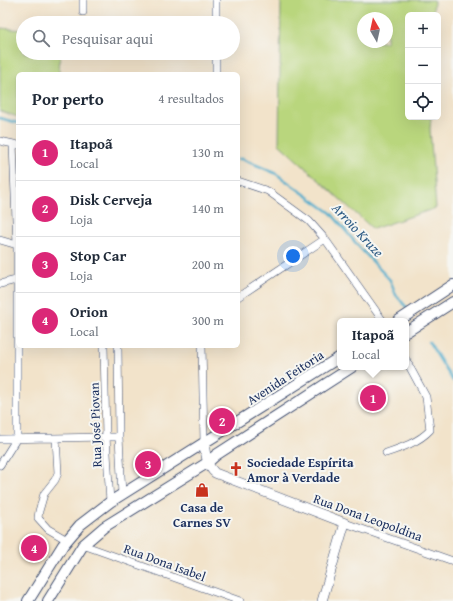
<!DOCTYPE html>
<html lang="pt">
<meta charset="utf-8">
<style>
:root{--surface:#fff;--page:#f6f6f7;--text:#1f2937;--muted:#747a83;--line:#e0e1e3;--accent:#db2777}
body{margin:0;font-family:"Gentium Book Plus",serif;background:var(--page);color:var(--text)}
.controls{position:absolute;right:12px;top:12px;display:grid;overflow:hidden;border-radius:6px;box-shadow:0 4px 16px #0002}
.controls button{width:36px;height:36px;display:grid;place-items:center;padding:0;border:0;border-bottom:1px solid var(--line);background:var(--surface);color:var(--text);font:20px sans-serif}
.compass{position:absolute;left:357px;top:12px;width:36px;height:36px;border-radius:50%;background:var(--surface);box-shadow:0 4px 16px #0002;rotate:351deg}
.you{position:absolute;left:293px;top:256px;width:14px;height:14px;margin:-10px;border:3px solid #fff;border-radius:50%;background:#1a73e8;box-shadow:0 0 0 6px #1a73e833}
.badge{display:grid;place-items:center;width:26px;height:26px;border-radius:50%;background:var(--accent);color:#fff;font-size:13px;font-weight:700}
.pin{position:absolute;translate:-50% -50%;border:2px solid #fff;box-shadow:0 1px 4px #0006}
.popup{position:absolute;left:337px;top:318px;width:72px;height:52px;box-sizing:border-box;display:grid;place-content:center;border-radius:6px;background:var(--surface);filter:drop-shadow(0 1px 3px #0005);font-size:13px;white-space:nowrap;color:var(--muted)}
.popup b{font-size:15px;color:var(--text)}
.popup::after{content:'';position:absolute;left:50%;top:100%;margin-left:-8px;border:8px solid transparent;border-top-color:var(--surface)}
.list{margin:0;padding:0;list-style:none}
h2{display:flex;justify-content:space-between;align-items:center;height:52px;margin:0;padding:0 16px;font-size:17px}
h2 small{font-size:13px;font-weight:400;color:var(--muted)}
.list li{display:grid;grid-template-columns:26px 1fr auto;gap:12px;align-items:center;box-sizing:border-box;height:56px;padding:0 16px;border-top:1px solid var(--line)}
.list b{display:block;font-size:15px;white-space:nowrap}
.list p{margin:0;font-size:13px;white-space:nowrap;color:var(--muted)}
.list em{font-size:13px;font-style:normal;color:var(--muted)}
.icon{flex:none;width:22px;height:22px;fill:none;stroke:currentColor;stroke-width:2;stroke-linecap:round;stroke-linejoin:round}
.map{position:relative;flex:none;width:453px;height:601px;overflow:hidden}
.search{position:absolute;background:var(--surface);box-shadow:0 4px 16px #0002;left:16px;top:16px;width:224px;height:44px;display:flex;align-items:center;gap:10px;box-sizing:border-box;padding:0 14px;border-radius:22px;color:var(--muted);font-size:15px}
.panel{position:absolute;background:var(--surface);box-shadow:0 4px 16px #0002;left:16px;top:72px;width:224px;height:276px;border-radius:6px}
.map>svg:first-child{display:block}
.green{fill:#b9d67d;stroke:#6a826e;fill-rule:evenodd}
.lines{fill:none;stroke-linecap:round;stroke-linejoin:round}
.stream{stroke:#4eadcd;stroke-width:2.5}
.minor-casing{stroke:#3b4a6e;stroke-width:8}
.tertiary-casing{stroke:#3b4a6e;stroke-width:10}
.secondary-casing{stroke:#3b4a6e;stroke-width:12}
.minor{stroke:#fff;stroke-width:7}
.tertiary{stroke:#fff;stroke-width:9}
.secondary{stroke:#fff;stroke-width:10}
.labels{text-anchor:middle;stroke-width:4;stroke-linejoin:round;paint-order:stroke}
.street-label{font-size:13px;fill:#1b2f5e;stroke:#f6f6f2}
.poi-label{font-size:13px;font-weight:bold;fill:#1b2f5e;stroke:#f6f6f2;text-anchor:start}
.water-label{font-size:14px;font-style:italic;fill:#2d5b85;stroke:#f6f6f2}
</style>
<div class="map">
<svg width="453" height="601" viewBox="0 0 453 601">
<rect width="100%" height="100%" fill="#f6f6f2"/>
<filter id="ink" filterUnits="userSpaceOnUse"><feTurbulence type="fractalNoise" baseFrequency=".025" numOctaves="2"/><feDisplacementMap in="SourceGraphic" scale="8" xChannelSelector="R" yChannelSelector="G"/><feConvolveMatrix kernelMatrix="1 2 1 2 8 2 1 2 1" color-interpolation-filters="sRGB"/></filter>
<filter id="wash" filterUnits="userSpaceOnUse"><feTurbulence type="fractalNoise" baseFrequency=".012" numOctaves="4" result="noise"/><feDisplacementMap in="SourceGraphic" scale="16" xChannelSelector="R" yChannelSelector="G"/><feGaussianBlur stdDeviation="0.9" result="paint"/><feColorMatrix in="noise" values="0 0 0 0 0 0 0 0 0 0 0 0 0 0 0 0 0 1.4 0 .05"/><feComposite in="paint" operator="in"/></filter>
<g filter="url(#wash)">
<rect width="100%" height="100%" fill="#f2e3ca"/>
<path class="green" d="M281 0H434L433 15H408V117H431L430 129 436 208 373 229 279 144ZM363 18H387V42H363Z
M0 28 23 30V53H60L59 74H18V117L0 111Z"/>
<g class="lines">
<path class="stream" d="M0 118 18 123
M238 159H242L275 173 331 213 359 247 390 280 396 295 407 308
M429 342 453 381"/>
</g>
</g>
<g filter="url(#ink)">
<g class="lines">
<defs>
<path id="minor" d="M83 0V12
M216 0V23
M216 53V74
M0 141 18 145
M238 181 268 191 309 221 325 239 383 321
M0 240 17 245
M0 284 16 280
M238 297 325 239
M104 346 106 437 110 502
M118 346 119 437 122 495
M202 346 204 443
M56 438 58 473 55 480 44 494 39 511 38 518 48 529 67 540
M0 439 106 437H119
M386 453C401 448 419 442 430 430L426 397 406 360
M0 465 17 438V245L13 144
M345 523 453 561
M83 545 240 601"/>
<path id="tertiary" d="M204 443C206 455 206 465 215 473L345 523 322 601"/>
<path id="secondary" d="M398 321 453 285
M406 332 453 302
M28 601 63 545 80 525 110 502 340 357
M48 601 83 545 104 527 207 463 216 455 352 367"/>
</defs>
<use href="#minor" class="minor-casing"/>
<use href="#tertiary" class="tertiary-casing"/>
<use href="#secondary" class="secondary-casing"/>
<use href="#minor" class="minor"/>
<use href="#tertiary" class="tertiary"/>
<use href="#secondary" class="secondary"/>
</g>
</g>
<defs>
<symbol id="church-bare" viewBox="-9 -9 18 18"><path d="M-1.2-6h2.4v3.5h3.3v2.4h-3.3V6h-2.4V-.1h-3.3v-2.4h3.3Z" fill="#c8321e" stroke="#f6f6f2" stroke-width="2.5" paint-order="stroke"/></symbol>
<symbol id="shop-bare" viewBox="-9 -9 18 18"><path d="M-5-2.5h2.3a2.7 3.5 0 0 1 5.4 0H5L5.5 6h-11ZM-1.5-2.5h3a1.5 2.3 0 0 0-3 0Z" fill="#c8321e" stroke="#f6f6f2" stroke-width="2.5" paint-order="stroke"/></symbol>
</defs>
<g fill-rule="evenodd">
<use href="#church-bare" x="226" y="459" width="20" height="20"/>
<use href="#shop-bare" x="192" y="480" width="20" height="20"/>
</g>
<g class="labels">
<g class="street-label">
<text transform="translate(285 377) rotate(-33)" y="5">Avenida Feitoria</text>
<text transform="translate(95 425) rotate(-92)" y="5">Rua José Piovan</text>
<text transform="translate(368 517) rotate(20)" y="5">Rua Dona Leopoldina</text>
<text transform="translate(165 562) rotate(20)" y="5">Rua Dona Isabel</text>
</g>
<g class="poi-label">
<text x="247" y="467">Sociedade Espírita<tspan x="247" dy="15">Amor à Verdade</tspan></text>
<text x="202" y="512" text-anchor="middle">Casa de<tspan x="202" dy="15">Carnes SV</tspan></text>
</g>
<g class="water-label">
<text transform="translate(358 230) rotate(47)" y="5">Arroio Kruze</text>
</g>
</g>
</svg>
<div class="controls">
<button>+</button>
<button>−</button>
<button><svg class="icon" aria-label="locate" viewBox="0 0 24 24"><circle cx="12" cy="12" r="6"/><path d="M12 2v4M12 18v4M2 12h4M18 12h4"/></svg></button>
</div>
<svg class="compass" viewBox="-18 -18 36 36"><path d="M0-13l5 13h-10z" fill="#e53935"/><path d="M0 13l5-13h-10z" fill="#747a83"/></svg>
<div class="you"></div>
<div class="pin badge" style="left:373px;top:398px">1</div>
<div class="popup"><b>Itapoã</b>Local</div>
<div class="pin badge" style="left:222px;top:421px">2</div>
<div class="pin badge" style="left:148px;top:464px">3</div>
<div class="pin badge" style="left:34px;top:548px">4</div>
<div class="search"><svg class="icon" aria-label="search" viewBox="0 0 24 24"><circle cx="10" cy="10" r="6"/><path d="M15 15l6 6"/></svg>Pesquisar aqui</div>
<section class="panel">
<h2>Por perto<small>4 resultados</small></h2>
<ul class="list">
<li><span class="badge">1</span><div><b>Itapoã</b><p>Local</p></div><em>130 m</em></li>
<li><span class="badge">2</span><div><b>Disk Cerveja</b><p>Loja</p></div><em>140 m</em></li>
<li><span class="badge">3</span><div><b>Stop Car</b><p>Loja</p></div><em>200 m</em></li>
<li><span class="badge">4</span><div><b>Orion</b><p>Local</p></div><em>300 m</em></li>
</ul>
</section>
</div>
